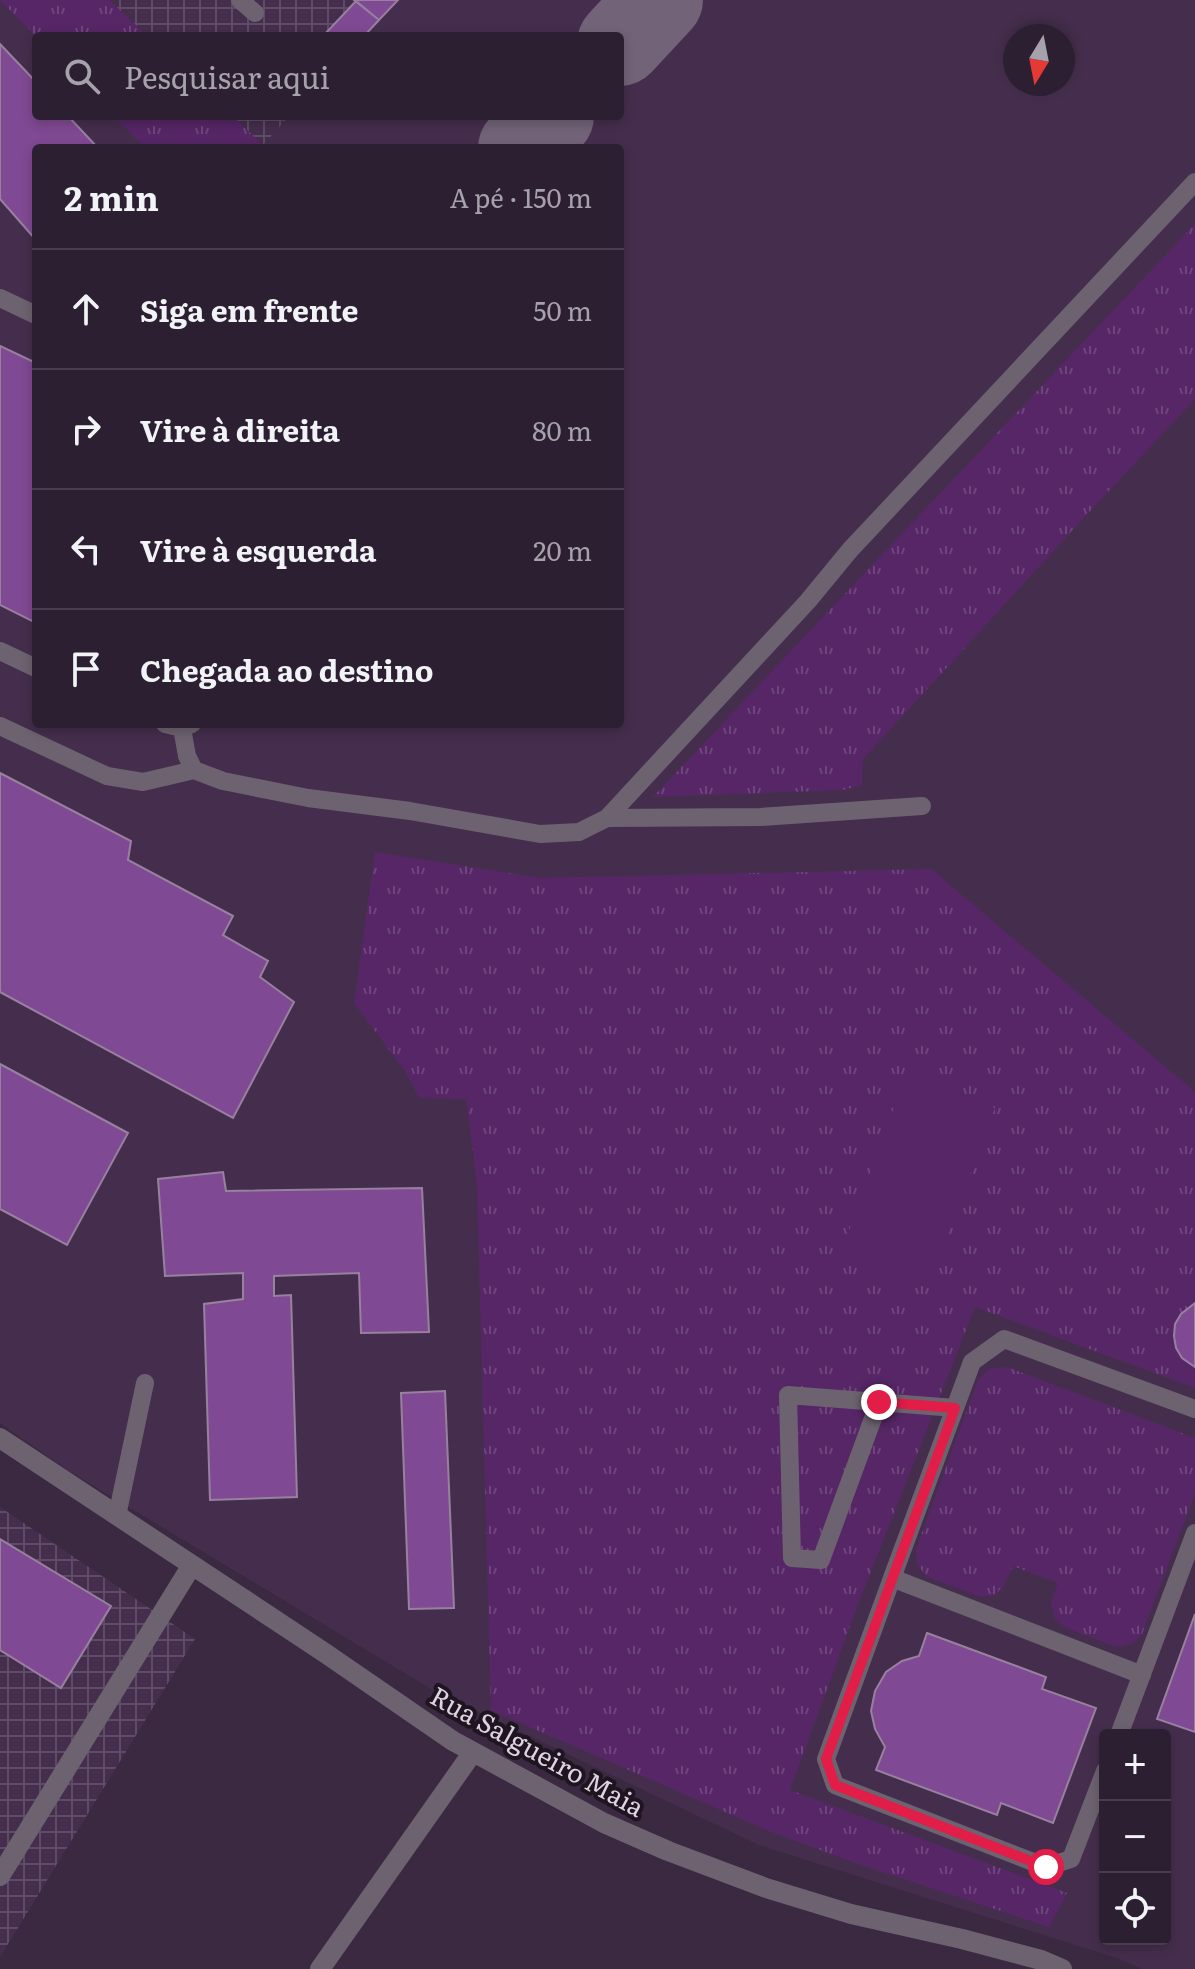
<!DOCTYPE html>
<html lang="pt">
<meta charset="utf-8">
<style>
:root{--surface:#2c1f32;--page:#34273a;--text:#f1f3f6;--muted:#a6a2ac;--line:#483d4d}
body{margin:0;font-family:Literata,serif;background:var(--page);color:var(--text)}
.controls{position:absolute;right:24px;bottom:24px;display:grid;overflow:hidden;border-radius:8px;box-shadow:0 4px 12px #0003}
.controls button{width:72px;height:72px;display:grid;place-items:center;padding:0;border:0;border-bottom:2px solid var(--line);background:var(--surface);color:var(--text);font:40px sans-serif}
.compass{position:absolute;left:1003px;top:24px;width:72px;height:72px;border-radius:50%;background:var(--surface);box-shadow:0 4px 12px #0003;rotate:190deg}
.stop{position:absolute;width:24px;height:24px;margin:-18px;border:6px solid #e11d48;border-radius:50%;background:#fff}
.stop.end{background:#e11d48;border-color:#fff;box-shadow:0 2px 8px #0008}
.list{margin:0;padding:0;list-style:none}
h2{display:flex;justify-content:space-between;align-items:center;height:104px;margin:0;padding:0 32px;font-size:34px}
h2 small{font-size:26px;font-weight:400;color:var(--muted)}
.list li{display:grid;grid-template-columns:52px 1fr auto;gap:24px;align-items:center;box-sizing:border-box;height:120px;padding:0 32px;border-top:2px solid var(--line)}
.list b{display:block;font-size:30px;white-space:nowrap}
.list em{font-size:26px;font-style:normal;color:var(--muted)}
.icon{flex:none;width:44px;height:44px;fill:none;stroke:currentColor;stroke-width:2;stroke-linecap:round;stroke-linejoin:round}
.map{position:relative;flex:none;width:1195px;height:1969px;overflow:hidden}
.search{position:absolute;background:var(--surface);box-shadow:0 4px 12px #0003;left:32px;top:32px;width:592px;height:88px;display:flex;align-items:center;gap:20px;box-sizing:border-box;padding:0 28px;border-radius:8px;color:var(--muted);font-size:30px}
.panel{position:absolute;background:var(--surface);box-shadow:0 4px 12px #0003;left:32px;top:144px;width:592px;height:584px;border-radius:8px}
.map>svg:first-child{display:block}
.built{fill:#452e4d;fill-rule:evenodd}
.industrial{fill:url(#industrial-grid)}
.grass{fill:url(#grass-tufts)}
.garden{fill:#562666}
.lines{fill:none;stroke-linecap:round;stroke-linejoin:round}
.taxiway{stroke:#726378;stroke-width:86}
.building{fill:#804993;stroke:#97819f;stroke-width:2}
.lane{stroke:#6d6370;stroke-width:18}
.street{stroke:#6d6370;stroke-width:20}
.route{stroke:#e11d48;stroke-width:10}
.labels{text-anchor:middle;stroke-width:8;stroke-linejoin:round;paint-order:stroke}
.street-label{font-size:26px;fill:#dfd3e3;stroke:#1e1521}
</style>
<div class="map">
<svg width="1195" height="1969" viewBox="0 0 1195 1969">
<defs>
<pattern id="industrial-grid" width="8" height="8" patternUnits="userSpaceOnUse" patternTransform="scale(2)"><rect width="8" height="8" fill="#452e4d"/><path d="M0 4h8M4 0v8" fill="none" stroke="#5f4b66"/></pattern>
<pattern id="grass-tufts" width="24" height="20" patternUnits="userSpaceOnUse" patternTransform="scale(2)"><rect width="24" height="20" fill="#562666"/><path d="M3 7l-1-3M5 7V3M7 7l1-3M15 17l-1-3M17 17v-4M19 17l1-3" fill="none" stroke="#6e457c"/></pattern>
</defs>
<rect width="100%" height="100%" fill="#3b2942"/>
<path class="built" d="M0 0H1195V1969H1142L1120 1959 759 1845 433 1690 69 1471 0 1423ZM36 36H620V116H36ZM1015 36H1063V84H1015ZM36 148H620V724H36ZM1105 1735H1165V1939H1105Z"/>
<path class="industrial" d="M109 0H398L364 36H147Z
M232 116H289L263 145Z
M0 1507 195 1639 0 1957Z"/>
<path class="grass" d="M0 0H109L147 36H36Z
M114 116H232L266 148H145Z
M1195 224V399L1090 511 863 759 862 785 843 790 653 797Z
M375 852 540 878 931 869 1195 1092V1388L975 1307 857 1607 790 1790 1067 1893 1049 1927 853 1862 769 1831 491 1710 477 1184 466 1099 419 1098 405 1071 354 1003Z
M1007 1367 1195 1438V1493L1142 1634 1132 1644 1117 1647 1064 1627 1054 1617 1051 1603 1058 1583 1013 1566 1005 1584 995 1595 981 1597 926 1576 917 1564 916 1549 978 1380 989 1369Z"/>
<path class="garden" d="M906 1075 995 1108 928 1287 840 1255Z"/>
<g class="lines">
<path class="taxiway" d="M620 43 660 0
M521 148 551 116"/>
</g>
<path class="building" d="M354 0H398L379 20Z
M356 1 379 20 364 36H323Z
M0 44 36 82V116H68L98 148H36V240L0 199Z
M0 346 36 363V623L0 605Z
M0 773 131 841 128 860 233 916 223 935 268 961 260 977 294 1002 233 1118 0 992Z
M0 1064 128 1133 67 1245 0 1209Z
M223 1172 226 1191 422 1188 429 1332 361 1333 359 1273 274 1276V1296L291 1295 297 1497 210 1500 204 1304 243 1299V1273L165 1276 158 1179Z
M1195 1303V1367L1182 1358 1176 1348 1174 1336 1175 1324 1181 1314Z
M445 1391 454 1608 409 1609 401 1393Z
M0 1539 111 1606 61 1688 0 1650Z
M1195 1614V1732L1157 1719Z
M927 1633 1046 1677 1042 1689 1096 1708 1053 1823 1001 1803 997 1815 876 1770 885 1747 875 1729 871 1711 875 1691 886 1672 902 1661 919 1656Z"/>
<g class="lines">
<path class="lane" d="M240 0 255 13
M0 298 36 315
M0 651 36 668
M165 724 182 728 192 724
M0 726 107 776 143 782 194 770
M182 728 187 756 194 770 223 781 308 798 410 811 540 834 579 832 607 818 808 601 850 550 1195 182
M607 818 760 817 922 806
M879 1402 821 1560 792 1558 788 1395 955 1408
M117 1516 145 1383
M892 1578 826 1759 835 1785 1046 1867 1071 1859 1105 1771
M1142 1675 892 1578 972 1362 1004 1339 1195 1409
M1119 1735 1195 1533"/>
<path class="street" d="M0 1438 325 1653 453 1741 604 1823 668 1851 766 1888 851 1914 962 1939 1041 1960 1062 1969
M0 1876 192 1565
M320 1969 473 1752"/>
</g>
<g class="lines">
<path class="route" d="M879 1402 955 1408 826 1759 835 1785 1046 1867"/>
</g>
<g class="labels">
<g class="street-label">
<text transform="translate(537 1752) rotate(29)" y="9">Rua Salgueiro Maia</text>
</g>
</g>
</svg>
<div class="controls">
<button>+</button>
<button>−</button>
<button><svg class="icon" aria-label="locate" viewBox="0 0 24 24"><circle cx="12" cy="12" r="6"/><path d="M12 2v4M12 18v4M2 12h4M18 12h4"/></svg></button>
</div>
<svg class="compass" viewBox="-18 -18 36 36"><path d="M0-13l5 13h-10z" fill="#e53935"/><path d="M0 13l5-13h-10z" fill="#a6a2ac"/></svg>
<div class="stop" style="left:1046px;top:1867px"></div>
<div class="stop end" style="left:879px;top:1402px"></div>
<div class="search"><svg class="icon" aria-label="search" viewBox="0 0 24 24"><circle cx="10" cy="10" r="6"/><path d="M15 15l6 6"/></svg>Pesquisar aqui</div>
<section class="panel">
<h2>2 min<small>A pé · 150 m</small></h2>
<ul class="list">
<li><svg class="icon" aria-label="ahead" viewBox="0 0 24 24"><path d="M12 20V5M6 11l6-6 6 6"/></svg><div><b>Siga em frente</b></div><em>50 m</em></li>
<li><svg class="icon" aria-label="right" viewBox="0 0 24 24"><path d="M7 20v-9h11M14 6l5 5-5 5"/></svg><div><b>Vire à direita</b></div><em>80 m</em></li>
<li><svg class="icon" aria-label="left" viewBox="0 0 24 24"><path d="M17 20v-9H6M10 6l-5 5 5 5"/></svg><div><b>Vire à esquerda</b></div><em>20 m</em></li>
<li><svg class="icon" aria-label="arrive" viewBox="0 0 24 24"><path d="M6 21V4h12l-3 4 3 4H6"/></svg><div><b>Chegada ao destino</b></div></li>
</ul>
</section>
</div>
